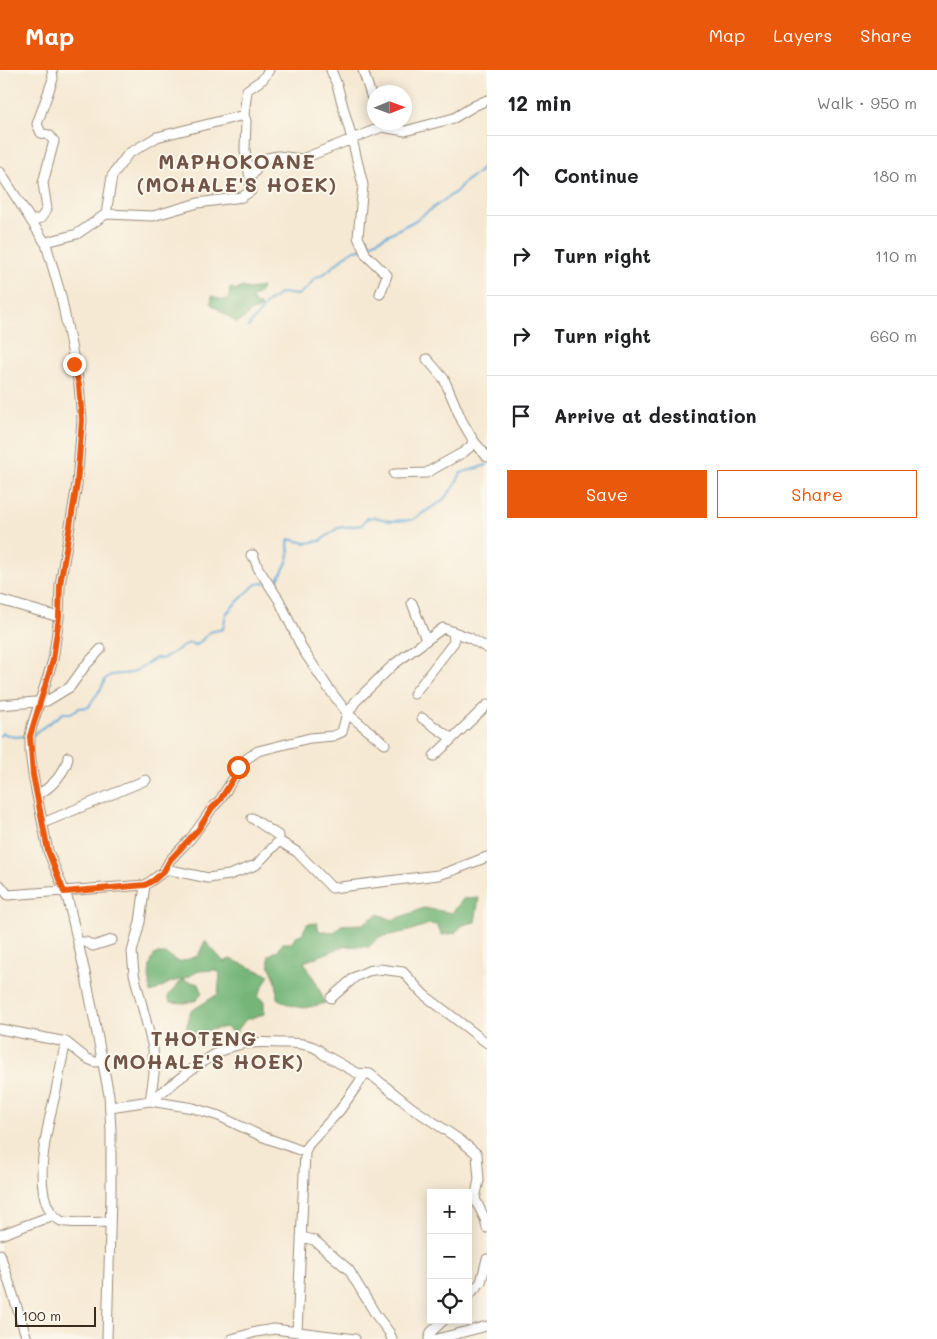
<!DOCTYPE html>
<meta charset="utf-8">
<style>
:root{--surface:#fff;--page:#f2f2f2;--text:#202124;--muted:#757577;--line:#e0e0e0;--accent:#ea580c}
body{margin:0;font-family:Mali,sans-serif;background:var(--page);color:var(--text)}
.controls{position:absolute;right:15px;bottom:15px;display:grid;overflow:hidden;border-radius:0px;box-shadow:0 2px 12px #0003}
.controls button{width:45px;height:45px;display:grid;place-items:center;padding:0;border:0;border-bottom:1px solid var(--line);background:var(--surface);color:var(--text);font:25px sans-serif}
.compass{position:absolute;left:367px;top:15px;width:45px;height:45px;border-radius:50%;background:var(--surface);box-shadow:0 2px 12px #0003;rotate:89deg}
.scale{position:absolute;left:15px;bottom:12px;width:81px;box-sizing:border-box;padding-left:5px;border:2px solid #3b2a1e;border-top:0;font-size:14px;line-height:18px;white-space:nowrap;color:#3b2a1e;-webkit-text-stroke:4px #fbf7ec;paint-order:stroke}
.stop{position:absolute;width:15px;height:15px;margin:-11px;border:4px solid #ea580c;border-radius:50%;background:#fff}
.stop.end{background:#ea580c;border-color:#fff;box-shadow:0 1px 5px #0008}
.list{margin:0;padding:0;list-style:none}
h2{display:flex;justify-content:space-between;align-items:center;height:65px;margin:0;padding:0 20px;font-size:21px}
h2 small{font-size:16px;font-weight:400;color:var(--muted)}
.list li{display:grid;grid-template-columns:32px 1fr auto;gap:15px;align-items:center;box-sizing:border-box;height:80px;padding:0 20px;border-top:1px solid var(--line)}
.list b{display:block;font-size:19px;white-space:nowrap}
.list em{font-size:16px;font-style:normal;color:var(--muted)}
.actions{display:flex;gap:10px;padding:15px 20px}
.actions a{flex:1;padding:11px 0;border:1px solid var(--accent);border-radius:0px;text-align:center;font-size:18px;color:var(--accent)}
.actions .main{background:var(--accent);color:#fff}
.icon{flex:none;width:28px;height:28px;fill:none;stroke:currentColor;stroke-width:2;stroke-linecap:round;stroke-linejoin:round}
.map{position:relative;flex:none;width:487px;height:1269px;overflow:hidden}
header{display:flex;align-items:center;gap:30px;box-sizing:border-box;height:70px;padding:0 25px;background:var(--accent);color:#fff}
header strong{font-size:24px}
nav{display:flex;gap:28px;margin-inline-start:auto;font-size:18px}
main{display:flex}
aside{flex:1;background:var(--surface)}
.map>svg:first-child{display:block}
.forest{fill:#75b678;stroke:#58704b}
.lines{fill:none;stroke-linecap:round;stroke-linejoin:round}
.stream{stroke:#61aad9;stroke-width:2}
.minor-casing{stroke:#988a78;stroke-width:11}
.minor{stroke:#fff;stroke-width:9}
.route{stroke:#ea580c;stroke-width:6}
.labels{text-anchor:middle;stroke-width:4;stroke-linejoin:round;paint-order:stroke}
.district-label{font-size:20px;font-weight:bold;letter-spacing:1px;fill:#725549;stroke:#fbf7ec}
</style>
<header>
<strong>Map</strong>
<nav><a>Map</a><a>Layers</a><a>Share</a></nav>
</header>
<main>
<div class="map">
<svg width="487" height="1269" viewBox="0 0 487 1269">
<rect width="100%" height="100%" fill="#fbf7ec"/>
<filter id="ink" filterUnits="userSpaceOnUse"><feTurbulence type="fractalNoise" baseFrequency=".02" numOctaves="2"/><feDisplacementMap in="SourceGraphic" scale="10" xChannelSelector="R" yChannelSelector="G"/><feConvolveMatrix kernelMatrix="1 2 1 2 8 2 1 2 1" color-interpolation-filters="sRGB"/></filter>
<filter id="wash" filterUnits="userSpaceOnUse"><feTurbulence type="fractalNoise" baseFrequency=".0096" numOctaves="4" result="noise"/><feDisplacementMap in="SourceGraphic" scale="20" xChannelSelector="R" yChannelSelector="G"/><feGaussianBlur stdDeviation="1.12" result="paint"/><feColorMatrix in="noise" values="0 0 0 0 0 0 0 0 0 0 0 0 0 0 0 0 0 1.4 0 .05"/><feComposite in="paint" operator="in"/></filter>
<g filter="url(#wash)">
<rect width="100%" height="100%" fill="#f6e9d3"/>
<path class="forest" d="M242 217 249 219 262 217 260 222 250 230 254 231V234L260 235 261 238 247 243 248 245 237 253 211 234 212 226C218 228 224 232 229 228L230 218 237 220Z
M479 828 475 852 463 855 455 863 442 865 437 855 429 854 409 861 379 867 369 877 345 876 304 892 316 912 325 933C304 939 296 940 277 928 277 920 277 913 274 906 270 897 268 895 269 885L277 881 283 873H292L296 866 302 864 307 854 317 853 319 861 334 862 341 855 363 854 378 844 393 850 424 838 452 843 463 829Z
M205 871 224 892 230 889 269 905 258 926 264 931V944L245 950 235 964 226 957 204 961 195 969 186 959 191 941 218 924 220 904 216 900 199 901 184 909 171 912 151 923C149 909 147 897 155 884H165L179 892 198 886Z
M182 910 199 914 202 922 197 930 185 933 170 932 168 926Z"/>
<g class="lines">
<path class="stream" d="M365 177 416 150 457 121 463 113 479 102 483 96 485 85 484 71 487 61
M248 257 268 232 281 223 298 225 307 218 315 208 324 204 348 184 354 180 361 179
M272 512 277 511C280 506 288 492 289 485 289 480 287 475 289 469L306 473 320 471 338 458 362 455 367 448 374 447 390 451 412 450 442 431 454 417 461 403 487 395
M33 665C42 657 53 651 63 643H71L79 638 89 637C93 627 103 620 105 609L111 605 132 603 156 588 162 589 189 573 197 575 210 562 223 559 226 544 232 537 256 514 265 513
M0 666 2 663 14 667 26 666"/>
</g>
</g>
<g filter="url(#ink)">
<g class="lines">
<defs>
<path id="minor" d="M331 0 337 15 352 69 363 115 358 167 366 185 387 205 380 224
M363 0 374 35
M0 102 46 174 61 226 79 315 82 350 77 414 60 515 59 547 53 590 32 656 30 666V681L33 705 48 781 68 830 86 907 109 1025 111 1061V1126L107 1269
M250 108 245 80 246 51 244 45 247 20 263 9 269 0
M106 144 112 106 128 84 157 67 244 45
M32 151 41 148 47 139 43 113 54 71 49 65 41 63 37 54 53 9 52 0
M46 174 50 171 77 164 106 144 153 146 198 133 242 127 251 121 250 108 261 93 267 88 278 86 302 89 382 57 405 61 454 48 474 36 487 30
M427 289 444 309 462 351 473 370 487 387
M394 404 426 403 464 382 471 376 473 370
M251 485H253L258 498 279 530 303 580 329 619 348 644 385 674
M0 530 59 547
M412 533 426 570
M414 624 454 572 453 563
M0 635 47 631 70 617 85 596 101 579
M422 648 451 668
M434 686 487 635
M37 724C50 720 67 700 68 687
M252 748 279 766V771L297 782 332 818 438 805 451 801 487 787
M43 753 146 710
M164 801 170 790 191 768 205 749 212 738 220 730 235 706 242 692 258 681 310 668 333 666 342 662 346 647 355 632 393 595 443 558 470 568 487 578
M0 815 8 825 145 815C153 811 161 801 170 800L208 808 229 805 256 795 279 771
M145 815 140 852 132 882 134 904 153 978 154 1004 150 1031
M78 872H86L93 876 112 870
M331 928 355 907 368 901 379 899 403 902 423 924 487 973
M0 959 66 972 86 988 95 992 102 991
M66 972C62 988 59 1005 56 1021 49 1050 26 1132 61 1151 67 1154 101 1152 110 1152
M150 1031C175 1013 211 980 241 974 256 971 273 973 288 973 299 973 316 975 323 984L357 1003 370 1004 411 1037 460 1070 477 1084 479 1110 475 1129 485 1149 487 1158
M110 1037 150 1031 193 1038 219 1046 261 1066 305 1082
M0 1165 54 1145
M301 1167 314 1170 349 1200 376 1245 389 1262 392 1269
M0 1184 27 1269
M468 1226 481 1212 487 1189
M297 1262 305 1082 308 1075 340 1040 365 1004
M232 1269 256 1262 274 1259 355 1269
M429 1269 431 1262 444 1250
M437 1269 487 1256"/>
</defs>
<use href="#minor" class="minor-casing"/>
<use href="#minor" class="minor"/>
</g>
</g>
<g class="lines" filter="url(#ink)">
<path class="route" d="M74 294 79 315 82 350 77 414 60 515 59 547 53 590 30 666 33 705 48 781 64 822 145 815 154 810 164 801 170 790 198 760 212 738 220 730 235 706 238 697"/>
</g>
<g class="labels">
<g class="district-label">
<text x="237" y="99">MAPHOKOANE<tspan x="237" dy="23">(MOHALE'S HOEK)</tspan></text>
<text x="204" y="976">THOTENG<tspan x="204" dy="23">(MOHALE'S HOEK)</tspan></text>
</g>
</g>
</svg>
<div class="controls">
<button>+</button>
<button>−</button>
<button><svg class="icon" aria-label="locate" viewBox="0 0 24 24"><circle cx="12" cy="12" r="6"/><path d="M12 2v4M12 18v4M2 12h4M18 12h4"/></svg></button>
</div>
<svg class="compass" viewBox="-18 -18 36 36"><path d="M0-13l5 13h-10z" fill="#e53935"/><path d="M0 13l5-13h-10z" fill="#757577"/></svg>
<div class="scale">100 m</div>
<div class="stop" style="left:238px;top:697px"></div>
<div class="stop end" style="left:74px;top:294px"></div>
</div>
<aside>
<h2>12 min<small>Walk · 950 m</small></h2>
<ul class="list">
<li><svg class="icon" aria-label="ahead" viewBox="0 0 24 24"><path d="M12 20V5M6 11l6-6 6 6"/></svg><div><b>Continue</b></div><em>180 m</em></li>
<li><svg class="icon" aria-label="right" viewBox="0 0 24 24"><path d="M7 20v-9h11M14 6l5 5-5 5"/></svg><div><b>Turn right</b></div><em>110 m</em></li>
<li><svg class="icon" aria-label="right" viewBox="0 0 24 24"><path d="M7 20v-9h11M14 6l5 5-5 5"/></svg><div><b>Turn right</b></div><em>660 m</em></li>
<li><svg class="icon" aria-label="arrive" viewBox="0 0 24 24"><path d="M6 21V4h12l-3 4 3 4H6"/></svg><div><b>Arrive at destination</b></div></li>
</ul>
<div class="actions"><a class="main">Save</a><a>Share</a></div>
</aside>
</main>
